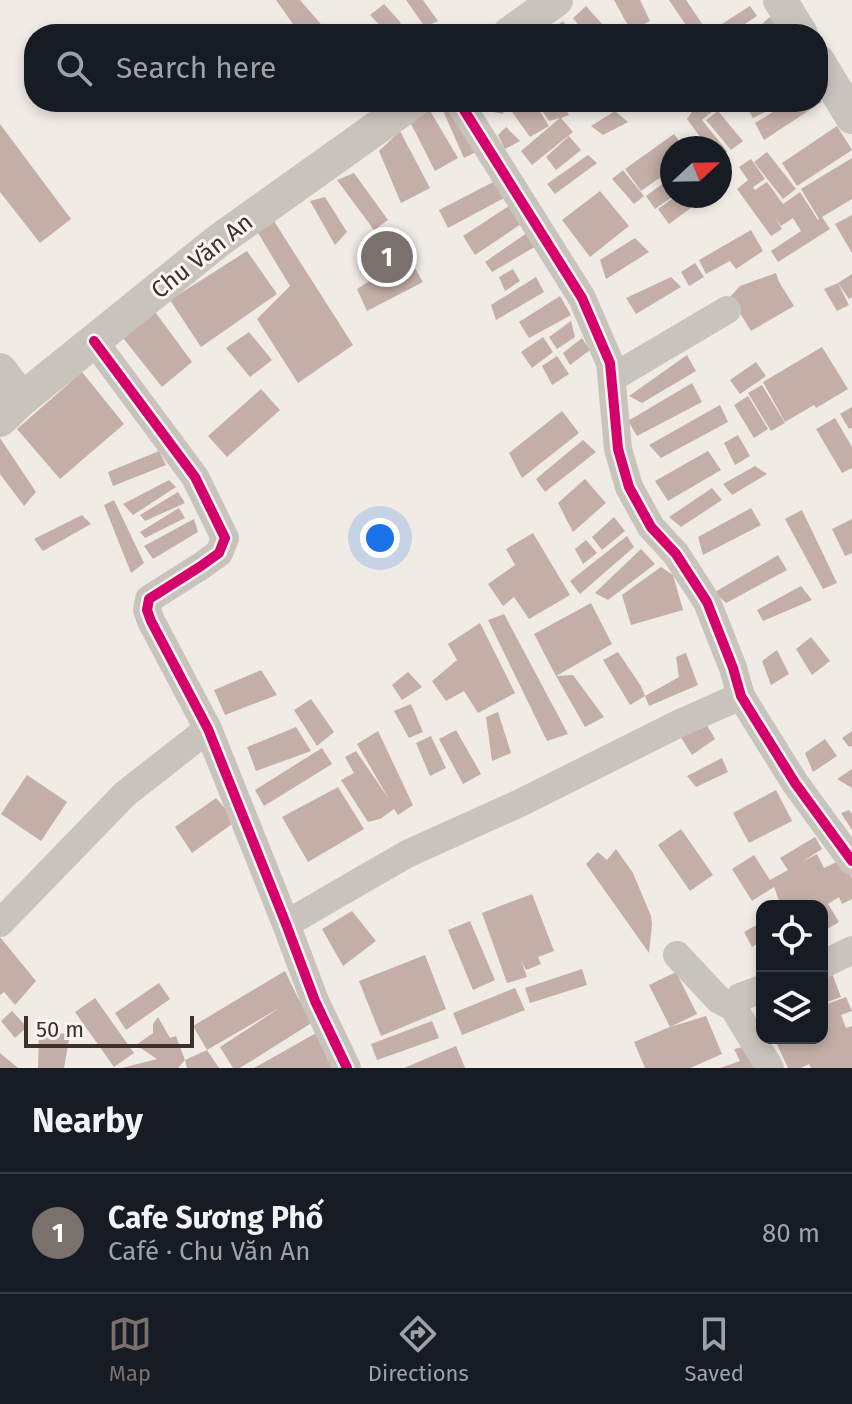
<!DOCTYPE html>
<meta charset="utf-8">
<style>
:root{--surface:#171b24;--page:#242831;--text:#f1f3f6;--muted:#9ea1a6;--line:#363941;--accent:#7a716c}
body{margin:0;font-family:"Fira Sans",sans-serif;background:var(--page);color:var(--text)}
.controls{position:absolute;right:24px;bottom:24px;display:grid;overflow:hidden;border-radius:16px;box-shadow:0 4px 12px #0003}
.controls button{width:72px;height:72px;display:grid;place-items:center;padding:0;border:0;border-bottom:2px solid var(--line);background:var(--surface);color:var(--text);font:40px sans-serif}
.compass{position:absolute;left:660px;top:136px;width:72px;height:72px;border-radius:50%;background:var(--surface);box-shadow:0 4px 12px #0003;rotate:68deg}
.scale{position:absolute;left:24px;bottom:20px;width:170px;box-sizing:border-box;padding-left:8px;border:4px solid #3b302b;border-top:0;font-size:22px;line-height:28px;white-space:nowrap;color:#3b302b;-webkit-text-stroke:6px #fbf5ee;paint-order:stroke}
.you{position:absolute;left:380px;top:538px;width:28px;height:28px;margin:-20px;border:6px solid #fff;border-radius:50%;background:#1a73e8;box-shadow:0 0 0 12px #1a73e833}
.badge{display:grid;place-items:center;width:52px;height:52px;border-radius:50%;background:var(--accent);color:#fff;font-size:26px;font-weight:700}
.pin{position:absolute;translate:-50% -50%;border:4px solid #fff;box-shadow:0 2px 8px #0006}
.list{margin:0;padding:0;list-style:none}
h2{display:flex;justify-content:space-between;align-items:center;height:104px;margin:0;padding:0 32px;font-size:34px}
h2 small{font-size:26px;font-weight:400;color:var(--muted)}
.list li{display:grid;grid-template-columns:52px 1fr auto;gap:24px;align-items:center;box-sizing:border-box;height:120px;padding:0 32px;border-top:2px solid var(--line)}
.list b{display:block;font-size:30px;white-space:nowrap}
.list p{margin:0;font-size:26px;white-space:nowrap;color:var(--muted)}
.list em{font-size:26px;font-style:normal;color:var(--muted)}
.icon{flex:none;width:44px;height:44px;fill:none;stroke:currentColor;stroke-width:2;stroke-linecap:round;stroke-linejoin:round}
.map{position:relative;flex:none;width:852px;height:1068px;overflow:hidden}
.search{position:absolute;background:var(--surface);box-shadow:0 4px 12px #0003;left:24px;right:24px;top:24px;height:88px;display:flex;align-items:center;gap:20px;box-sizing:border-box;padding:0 28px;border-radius:32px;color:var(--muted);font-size:30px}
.sheet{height:224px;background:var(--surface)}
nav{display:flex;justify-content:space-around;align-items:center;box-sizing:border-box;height:112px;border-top:2px solid var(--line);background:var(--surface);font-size:22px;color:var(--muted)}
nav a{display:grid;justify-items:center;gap:4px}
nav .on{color:var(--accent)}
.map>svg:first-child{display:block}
.building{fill:#c3afa7}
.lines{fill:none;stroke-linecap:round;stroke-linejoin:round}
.minor{stroke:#c9c3be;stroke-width:28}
.tertiary{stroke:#c9c3be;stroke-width:34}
.cycleway-casing{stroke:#fbf5ee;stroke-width:15}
.cycleway{stroke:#d6006c;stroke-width:10}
.labels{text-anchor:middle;stroke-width:6;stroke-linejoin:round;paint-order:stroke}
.street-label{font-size:24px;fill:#3b302b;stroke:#fbf5ee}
</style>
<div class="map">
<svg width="852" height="1068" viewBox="0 0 852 1068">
<rect width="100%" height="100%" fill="#f0ebe5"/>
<path class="building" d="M276 0H300L326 30 321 34H300Z
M406 0H423L438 21 425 27Z
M614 0H640L650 21 631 31Z
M669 0H686L705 28 701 34H692Z
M384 4 401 23 388 34 370 15Z
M586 6 611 34H586L573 18Z
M750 6 757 16 730 34H717L714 29Z
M770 17 778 27 769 34H760L756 29Z
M563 21 573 34H554L551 30Z
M818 96 822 102 764 140 755 123 789 102H818Z
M444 102H453L476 152 464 158 440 104Z
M479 102H497L504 114 483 110Z
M508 102H534L549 126 530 137 512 112Z
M536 102H561L569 115 561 118 573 132 532 165 521 151 560 118 549 121Z
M601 102H617L607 110Z
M699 102H706L713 111 702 120 727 151 720 162V148H708L687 119Z
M753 102H785L753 118 746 106Z
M429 109 458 158 435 171 410 122Z
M615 111 628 122 603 135 591 126Z
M718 111 743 141 731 150 706 120Z
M0 124 71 219 40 243 0 192Z
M837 126 852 150 797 186 782 163Z
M506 127 520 141 505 149 498 135Z
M400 131 430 188 401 203 379 151Z
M674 134 684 148H672V169L641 191 625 169Z
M569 136 581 150 556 170 546 157Z
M767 152 796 189 783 199 754 162Z
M588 155 597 163 555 194 547 184Z
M852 158V199L822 217 830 229 778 262 771 251 801 231 793 218 781 226 775 217 782 229 771 236 737 189 748 180 739 167 751 159 765 179 753 187 755 190 767 182 783 204 800 192 818 220 819 219 801 189Z
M623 170 644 196 634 204 612 179Z
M354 173 388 220 374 230 337 180Z
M672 177V197L655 209 646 196Z
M497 180 506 197 448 228 439 210Z
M600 191 629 226 590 257 562 220Z
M676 196H684L692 207 669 224 658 209Z
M325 197 347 232 335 245 310 201Z
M512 204 524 222 475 255 463 236Z
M852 215V253L835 224Z
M272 218 353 345 298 383 257 319 290 286 255 228Z
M531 230 538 245 492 272 485 262Z
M751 230 763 251 736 269 730 261 706 274 699 260Z
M397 237 423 282 367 311 357 289 387 270 375 250Z
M635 238 649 252 606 279 600 260Z
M247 251 277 294 201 347 170 300Z
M695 263 704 277 689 286 681 272Z
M513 269 520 281 505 291 499 277Z
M776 273 779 282 794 306 751 331 730 297 740 286Z
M852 274V297L849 299 838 283 849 305 837 311 824 289 838 283Z
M536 277 544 292 496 320 491 305Z
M671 277 681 287 636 314 626 298Z
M560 296 571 315 529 338 519 322Z
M153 309 192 362 162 387 123 338Z
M571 321 575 337 557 349 549 337Z
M249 332 272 360 250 377 226 348Z
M543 337 553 352 532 368 521 352Z
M582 338 590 350 570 365 563 353Z
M822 347 848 389 816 408 814 405 785 422 763 382Z
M687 355 696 371 642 403 629 396Z
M557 356 569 374 552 385 542 366Z
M756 362 766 376 740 394 730 380Z
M82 372 124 424 60 479 17 429Z
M692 383 702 402 637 436 628 421Z
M762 385 785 423 771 431 748 393Z
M261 389 280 410 227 457 208 436Z
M748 396 768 429 754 438 734 405Z
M720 405 728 422 661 458 649 445Z
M852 407V428L849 429 840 414Z
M562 411 579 433 522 478 509 453Z
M835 418 852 447V468L842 473 816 429Z
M738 435 750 456 735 465 724 443Z
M0 438 36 492 24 506 0 474Z
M583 440 596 452 545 492 536 479Z
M159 451 166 465 113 486 108 472Z
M708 451 721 470 668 501 655 481Z
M755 466 767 474 732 495 723 484Z
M585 479 606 503 573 532 558 503Z
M169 480 176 487 133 515 123 504Z
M712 488 722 500 681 527 669 517Z
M178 492 185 503 145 521 140 515Z
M114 500 144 563 131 573 104 505Z
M179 508 185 518 145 538 140 532Z
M751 508 761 525 703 555 698 537Z
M802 510 837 583 823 589 785 519Z
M82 515 91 524 43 551 34 539Z
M614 517 625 531 602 550 592 537Z
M194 519 198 532 153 559 144 546Z
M852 519V553L845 556 832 529Z
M533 533 570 595 529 619 514 597 503 606 488 584 515 565 506 549Z
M627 536 634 547 580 594 570 581Z
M586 540 597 553 583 564 575 549Z
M641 549 655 564 608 600 595 593Z
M778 555 787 570 726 603 715 592Z
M661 567 673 575 683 610 631 625 622 595Z
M801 586 812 600 763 621 757 610Z
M591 603 612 644 556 676 573 675 604 717 585 727 556 676 534 634Z
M504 614 568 734 547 741 488 620Z
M480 623 515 693 478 713 464 691 446 701 432 681 457 660 448 644Z
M811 637 830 661 812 675 796 649Z
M777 650 789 674 771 685 762 661Z
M618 652 641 686 645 696 679 677 676 657 686 653 698 685 649 706 645 696 630 705 603 660Z
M261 670 277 695 225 715 214 690Z
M408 672 422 687 402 700 392 685Z
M311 699 334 732 317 746 294 710Z
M411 704 423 732 409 738 394 711Z
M498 712 511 753 492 761 486 717Z
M705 722 715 739 692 755 680 736Z
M296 727 311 751 256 771 247 747Z
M456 730 481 774 463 784 439 739Z
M378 731 413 805 398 815 394 809 380 819 368 822 341 780 354 773 345 757 356 751 389 799 357 744Z
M852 731V746L849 747 842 738Z
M431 736 446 768 430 776 416 743Z
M825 739 837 756 813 772 805 753Z
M322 748 332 764 264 806 255 790Z
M722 758 728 772 696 787 687 776Z
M852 769V788L837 779Z
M27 775 67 802 41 841 1 814Z
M338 787 364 829 308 862 282 817Z
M776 790 792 821 749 843 733 813Z
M216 798 236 821 192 853 175 827Z
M849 810 852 814V830L841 813Z
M681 829 713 875 690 891 658 845Z
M815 837 822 849 802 862 817 854 824 868 843 859 852 878V899L842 904 839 897 828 904 839 922 822 932V906H781L774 887 752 901 732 869 754 855 770 880 788 870 780 858Z
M616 849 633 873 651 916 652 924 649 953 586 864 598 852 607 860Z
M532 894 554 951 538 957 541 964 526 970 521 960 527 977 507 983 482 913Z
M352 911 376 941 343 966 322 929Z
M470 921 495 980 473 990 448 930Z
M762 922V941L752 947 744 932Z
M0 937 36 981 15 1005 4 992 0 995Z
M425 955 446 1009 381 1036 359 981Z
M830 968 841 997 822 1004V971Z
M582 969 587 985 530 1003 525 988Z
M285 971 298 998 313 1022 240 1068H233L220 1047 281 1007 207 1050 193 1026Z
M676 972 697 1014 670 1027 706 1016 722 1054 690 1068H645L634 1042 670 1027 649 985Z
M159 983 170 999 126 1030 115 1013Z
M515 988 525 1010 462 1035 453 1013Z
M846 997 852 1011 841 1015 846 1028 852 1026V1068H811L809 1064 801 1068H788L774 1038H822V1006Z
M95 998 134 1053 114 1067 75 1012Z
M12 1011 27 1027 15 1038 1 1021Z
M158 1017 170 1038 176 1036 185 1060 207 1050 219 1068H187L185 1060 178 1068H122L157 1059 136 1045 153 1033V1024Z
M432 1021 439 1038 377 1060 371 1044Z
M39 1032 70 1034 64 1068H38Z
M318 1032 342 1068H254Z
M753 1045 764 1068H720L740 1061 734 1049Z
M456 1046 465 1068H404Z
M0 1053 18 1068H0Z"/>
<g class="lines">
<path class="minor" d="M459 102 582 298 610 363 618 449 629 487 651 527 676 554 707 602 733 668 741 696 757 722 795 783 852 861
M94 341 195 477 225 538 219 553 201 566 149 599 147 610 151 621 208 729 286 924 315 1001 347 1068
M612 378 727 310
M0 923 125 794 208 729
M286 924 407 854 520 803 680 723 741 696
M677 955 719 1000 733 1007
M822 965 852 950
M762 989 740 997 733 1007 770 1068"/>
<path class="tertiary" d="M780 0 801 34
M509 34 556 0
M818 61 852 117
M0 370 22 399
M0 420 22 399 218 241 413 102"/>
<defs>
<path id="cycleway" d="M459 102 582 298 610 363 618 449 629 487 651 527 676 554 707 602 733 668 741 696 757 722 795 783 852 861
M94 341 195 477 225 538 219 553 201 566 149 599 147 610 151 621 208 729 286 924 315 1001 347 1068"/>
</defs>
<use href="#cycleway" class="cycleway-casing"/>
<use href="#cycleway" class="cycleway"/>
</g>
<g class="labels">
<g class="street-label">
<text transform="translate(202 256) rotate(-38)" y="8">Chu Văn An</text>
</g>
</g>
</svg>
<div class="controls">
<button><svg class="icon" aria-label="locate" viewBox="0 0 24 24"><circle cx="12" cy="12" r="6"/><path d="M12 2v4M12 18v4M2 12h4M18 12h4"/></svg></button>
<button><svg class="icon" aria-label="layers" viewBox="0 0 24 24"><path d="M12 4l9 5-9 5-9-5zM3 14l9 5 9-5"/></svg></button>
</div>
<svg class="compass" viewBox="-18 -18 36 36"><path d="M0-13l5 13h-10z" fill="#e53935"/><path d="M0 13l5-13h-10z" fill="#9ea1a6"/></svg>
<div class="scale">50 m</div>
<div class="you"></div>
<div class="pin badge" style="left:387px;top:257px">1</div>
<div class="search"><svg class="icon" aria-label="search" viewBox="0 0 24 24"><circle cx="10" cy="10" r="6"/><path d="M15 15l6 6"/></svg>Search here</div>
</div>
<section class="sheet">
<h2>Nearby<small></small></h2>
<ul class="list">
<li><span class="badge">1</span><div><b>Cafe Sương Phố</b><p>Café · Chu Văn An</p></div><em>80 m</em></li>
</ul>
</section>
<nav>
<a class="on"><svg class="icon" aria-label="map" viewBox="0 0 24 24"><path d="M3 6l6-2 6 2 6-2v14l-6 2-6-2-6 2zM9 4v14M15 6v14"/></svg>Map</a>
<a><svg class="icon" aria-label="directions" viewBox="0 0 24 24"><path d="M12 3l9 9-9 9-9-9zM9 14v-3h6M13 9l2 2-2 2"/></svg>Directions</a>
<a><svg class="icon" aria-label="saved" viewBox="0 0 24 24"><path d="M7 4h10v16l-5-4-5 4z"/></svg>Saved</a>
</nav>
